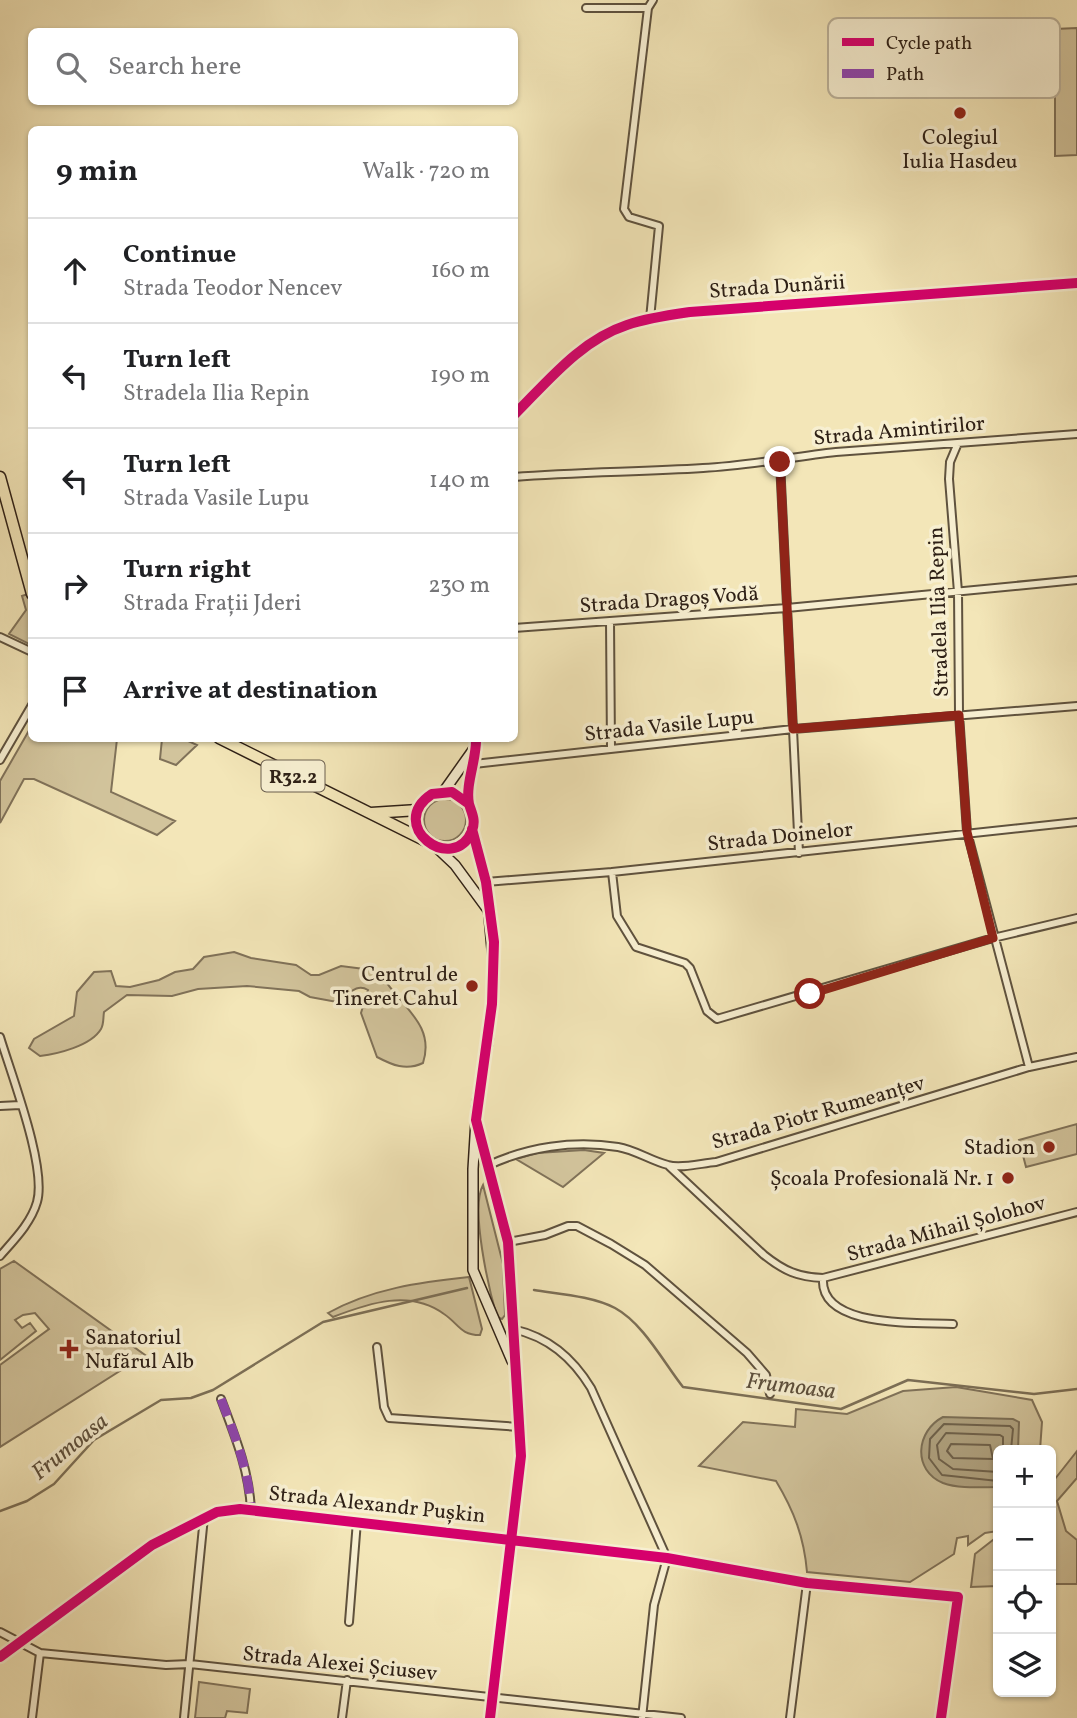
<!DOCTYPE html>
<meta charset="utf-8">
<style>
:root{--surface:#fff;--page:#f6f6f6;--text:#202124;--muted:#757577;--line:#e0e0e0}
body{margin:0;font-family:Vollkorn,serif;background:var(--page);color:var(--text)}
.controls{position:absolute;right:21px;bottom:21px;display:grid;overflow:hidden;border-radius:10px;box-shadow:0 2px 5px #0004}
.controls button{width:63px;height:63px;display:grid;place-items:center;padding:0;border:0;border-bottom:2px solid var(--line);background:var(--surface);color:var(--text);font:35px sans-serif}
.stop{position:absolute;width:21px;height:21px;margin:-16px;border:5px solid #8f2418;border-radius:50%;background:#fff}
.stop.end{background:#8f2418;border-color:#fff;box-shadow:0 2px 7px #0008}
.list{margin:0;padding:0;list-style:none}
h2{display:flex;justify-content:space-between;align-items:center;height:91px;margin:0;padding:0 28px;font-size:30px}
h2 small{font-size:23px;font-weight:400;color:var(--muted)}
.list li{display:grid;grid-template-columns:46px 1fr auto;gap:21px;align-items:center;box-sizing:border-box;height:105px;padding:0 28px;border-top:2px solid var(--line)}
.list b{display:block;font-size:26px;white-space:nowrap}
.list p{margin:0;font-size:23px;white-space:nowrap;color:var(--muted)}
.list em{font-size:23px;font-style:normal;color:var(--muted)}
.icon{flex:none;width:38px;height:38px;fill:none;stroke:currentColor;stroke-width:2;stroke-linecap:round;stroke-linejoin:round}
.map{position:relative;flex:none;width:1077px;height:1718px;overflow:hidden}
.search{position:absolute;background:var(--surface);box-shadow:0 2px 5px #0004;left:28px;top:28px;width:490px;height:77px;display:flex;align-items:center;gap:18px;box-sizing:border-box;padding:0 24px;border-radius:10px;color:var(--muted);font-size:26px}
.panel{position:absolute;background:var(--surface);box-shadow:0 2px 5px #0004;left:28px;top:126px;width:490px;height:616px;border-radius:10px}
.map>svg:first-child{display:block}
.green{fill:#d2c49c;stroke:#807259;stroke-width:2}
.water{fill:#b0a381;stroke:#7c6f56;stroke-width:2}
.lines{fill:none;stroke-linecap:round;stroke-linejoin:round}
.shore{stroke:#6f624c;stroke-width:2}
.stream{stroke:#7c6f56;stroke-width:2.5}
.minor-casing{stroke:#5f523e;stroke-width:10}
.secondary-casing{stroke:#2e2016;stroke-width:12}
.primary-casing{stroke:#2e2016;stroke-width:13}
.minor{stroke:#f7efd1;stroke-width:6}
.secondary{stroke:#f7efd1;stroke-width:9}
.primary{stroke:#f3e6b8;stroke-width:10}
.quiet{stroke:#8e44ad;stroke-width:9;stroke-dasharray:18 9;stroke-linecap:butt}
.cycleway-casing{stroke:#f7efd1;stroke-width:15}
.cycleway{stroke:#d6006c;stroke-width:10}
.route{stroke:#8f2418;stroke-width:9}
.poi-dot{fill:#8f2418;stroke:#f7efd1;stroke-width:2.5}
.labels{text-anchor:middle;stroke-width:7;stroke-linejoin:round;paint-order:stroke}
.shield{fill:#f7efd1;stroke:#6a5e4e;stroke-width:2}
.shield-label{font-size:19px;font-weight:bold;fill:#2e2016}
.poi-label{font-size:21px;fill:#2e2016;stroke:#f7efd1;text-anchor:end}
.street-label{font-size:21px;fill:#2e2016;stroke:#f7efd1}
.water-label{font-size:23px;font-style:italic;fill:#5c4e3b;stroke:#f7efd1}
.key{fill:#f7efd1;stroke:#bbb199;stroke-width:2}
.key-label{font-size:19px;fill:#2e2016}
</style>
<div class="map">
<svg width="1077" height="1718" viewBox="0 0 1077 1718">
<rect width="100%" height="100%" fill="#f3e6b8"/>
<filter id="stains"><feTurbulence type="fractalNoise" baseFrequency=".00286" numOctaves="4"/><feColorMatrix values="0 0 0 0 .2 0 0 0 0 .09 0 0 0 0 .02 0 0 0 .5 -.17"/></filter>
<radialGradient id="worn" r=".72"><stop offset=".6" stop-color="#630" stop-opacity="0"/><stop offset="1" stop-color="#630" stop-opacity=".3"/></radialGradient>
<path class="green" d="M1077 28V155L1055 156V29Z
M28 594 31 604V645L9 634 26 610 22 596Z
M31 727 32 738 117 739 111 792 175 821 157 835 34 779H24L0 823V781Z
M162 739H184L197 745 176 765 160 759Z
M424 820a21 21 0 1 1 42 0a21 21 0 1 1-42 0Z
M234 952 251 958 296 965 311 975H319L341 966 372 970 381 974C398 1005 436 1023 423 1063 406 1071 392 1065 377 1057L361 1013 368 990C355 982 348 997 337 1002L310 997 299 991 247 986 198 989 172 996 127 995 104 1012C103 1018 104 1024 101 1029 91 1046 57 1054 40 1056L29 1048 34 1039 74 1016 77 992 94 972 111 971 116 986 130 987 159 980 175 972 193 969 204 957Z
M1077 1124V1154L1026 1167 1019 1140Z
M584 1150 604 1153 563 1187 516 1159 537 1153Z
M483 1185 503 1264 505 1315 502 1319 497 1317C489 1290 470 1208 483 1185Z
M14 1261 145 1355 0 1447V1365L49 1329 35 1313 23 1315 15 1320 22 1328 30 1323 36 1331 0 1360V1269Z
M469 1277 482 1329 480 1335C460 1335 459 1324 444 1314 410 1289 369 1303 333 1317L328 1313C371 1289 420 1282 469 1277Z
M956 1387 1032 1400 1042 1422 1040 1450H998V1531L985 1533 968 1545V1536L957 1538 954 1554 910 1582 807 1572C804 1537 794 1511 776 1481L699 1466 743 1422 795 1427 796 1409 847 1414 903 1391Z
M1077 1451V1478L1057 1501 1066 1531 1077 1540V1584H1051V1484Z
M998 1536V1586L971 1587 975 1554Z
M199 1682 250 1689 247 1713 227 1711 225 1718H195Z"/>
<path class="water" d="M943 1417 1013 1419 1019 1422 1018 1450H998V1487C981 1487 959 1489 943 1483 912 1470 916 1431 943 1417Z"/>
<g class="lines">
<path class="shore" d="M951 1444 990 1445 993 1459 953 1458 947 1451Z
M998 1472 953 1469 939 1459 937 1445 946 1433 1000 1435 1003 1437V1450
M998 1481 942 1475 929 1458 930 1439 944 1424 1010 1426 1013 1429 1011 1450"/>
<path class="stream" d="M534 1290C559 1294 592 1296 615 1308 643 1323 664 1363 683 1387L841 1409 908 1380 1034 1394 1077 1389
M0 1511 27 1501 54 1484 94 1440 161 1400 191 1398 213 1390 323 1322 467 1288"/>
<defs>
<path id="minor" d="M586 8H648L653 0
M648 8 624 209 629 217 659 226 650 319
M958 443 950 462 949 479 958 592 959 714 967 832 1029 1067
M780 462 799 853
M514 477C577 472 640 472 703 468 748 466 791 457 836 452L1077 434
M610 621 611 749
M514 628 787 608 1077 580
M0 637 32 652
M0 760 32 705
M474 764 793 729 1077 706
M612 872 617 916 636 947 685 963 690 968 707 1011 717 1019 993 938 1077 918
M486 882 612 872 1077 822
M0 1037C11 1074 47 1167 37 1202 31 1223 14 1240 0 1256
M0 1106 20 1105
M487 1166C527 1147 573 1140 618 1147 636 1150 651 1161 668 1165 681 1169 702 1163 716 1162L1029 1067 1077 1057
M669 1166 764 1255C784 1271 798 1277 823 1278L1077 1212
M508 1242 545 1235 568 1226H577L611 1244 645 1265 747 1353 766 1375 770 1394
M823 1278C819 1329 918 1322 953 1324
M513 1329C548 1337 572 1357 591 1388L667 1558 654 1605 642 1718
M377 1347 384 1407 389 1418 520 1427
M221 1399C235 1436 249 1470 251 1510
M349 1622 357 1521
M0 1632 40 1653 166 1665 190 1664 681 1718
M0 1657 152 1545 217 1512 240 1509 667 1558 807 1583 958 1597 941 1718
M32 1718 40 1653
M184 1718 204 1517
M342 1718 347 1680
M790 1718 807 1583"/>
<path id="secondary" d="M514 415C548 381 581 340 627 325 647 318 669 315 690 312L1077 283
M444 791 473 750
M469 804 452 792 432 794C385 825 453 876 472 831 476 820 472 814 469 804 465 784 477 759 476 738
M472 829 486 882 494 971 488 1041 477 1104 473 1169V1270L512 1361
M437 848 455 865 488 910
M476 1120 508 1242 521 1456 490 1718"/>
<path id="primary" d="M0 477 32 594
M219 738 426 841
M371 813 418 810"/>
</defs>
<use href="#minor" class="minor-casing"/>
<use href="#secondary" class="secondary-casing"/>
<use href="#primary" class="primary-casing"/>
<use href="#minor" class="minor"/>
<use href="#secondary" class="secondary"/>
<use href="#primary" class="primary"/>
<path class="quiet" d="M221 1399C235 1436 249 1470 251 1510"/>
<defs>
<path id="cycleway" d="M514 415C548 381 581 340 627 325 647 318 669 315 690 312L1077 283
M469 804 452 792 432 794C385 825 453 876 472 831 476 820 472 814 469 804 465 784 477 759 476 738
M472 829 486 882 494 942 492 1004 476 1120 508 1242 521 1456 490 1718
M0 1657 152 1545 217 1512 240 1509 667 1558 807 1583 958 1597 941 1718"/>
</defs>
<use href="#cycleway" class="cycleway-casing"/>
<use href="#cycleway" class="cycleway"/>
</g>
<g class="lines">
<path class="route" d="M780 462 793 729 959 715 967 832 993 938 810 994"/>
</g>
<g class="poi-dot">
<circle cx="960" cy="113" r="7"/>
<circle cx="472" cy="986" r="7"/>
<circle cx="1049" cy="1147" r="7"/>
<circle cx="1008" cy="1178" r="7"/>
<path d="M65.5 1338.5h7v7h7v7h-7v7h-7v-7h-7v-7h7z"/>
</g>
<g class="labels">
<rect class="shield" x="261.5" y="760.5" width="63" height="31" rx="5"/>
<g class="shield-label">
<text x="293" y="783">R32.2</text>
</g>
<g class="poi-label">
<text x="960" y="144" text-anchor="middle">Colegiul<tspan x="960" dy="24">Iulia Hasdeu</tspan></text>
<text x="458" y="981">Centrul de<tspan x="458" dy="24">Tineret Cahul</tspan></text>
<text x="1035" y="1154">Stadion</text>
<text x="994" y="1185">Școala Profesională Nr. 1</text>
<text x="85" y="1344" text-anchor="start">Sanatoriul<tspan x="85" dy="24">Nufărul Alb</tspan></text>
</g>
<g class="street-label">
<text transform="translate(777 286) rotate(-4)" y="7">Strada Dunării</text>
<text transform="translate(899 430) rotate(-5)" y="7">Strada Amintirilor</text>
<text transform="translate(669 599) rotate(-4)" y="7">Strada Dragoș Vodă</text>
<text transform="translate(938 612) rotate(-92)" y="7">Stradela Ilia Repin</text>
<text transform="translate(669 725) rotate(-6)" y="7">Strada Vasile Lupu</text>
<text transform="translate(780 836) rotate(-6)" y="7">Strada Doinelor</text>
<text transform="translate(818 1112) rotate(-16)" y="7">Strada Piotr Rumeanțev</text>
<text transform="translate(946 1228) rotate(-15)" y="7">Strada Mihail Șolohov</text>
<text transform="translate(377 1504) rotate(6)" y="7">Strada Alexandr Pușkin</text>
<text transform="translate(340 1663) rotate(6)" y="7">Strada Alexei Șciusev</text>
</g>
<g class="water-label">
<text transform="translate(791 1385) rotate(7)" y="8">Frumoasa</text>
<text transform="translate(69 1446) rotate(-39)" y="8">Frumoasa</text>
</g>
</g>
<rect x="828" y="18" width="232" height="80" rx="10" class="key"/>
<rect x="842" y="38" width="32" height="8" fill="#d6006c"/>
<rect x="842" y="69" width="32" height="9" fill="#8e44ad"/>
<g class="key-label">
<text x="886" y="49">Cycle path</text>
<text x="886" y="80">Path</text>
</g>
<rect width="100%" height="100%" filter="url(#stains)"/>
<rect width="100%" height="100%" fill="url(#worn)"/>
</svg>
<div class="controls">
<button>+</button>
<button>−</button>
<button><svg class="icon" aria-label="locate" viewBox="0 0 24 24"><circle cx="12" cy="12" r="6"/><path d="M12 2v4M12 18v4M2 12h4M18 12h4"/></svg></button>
<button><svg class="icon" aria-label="layers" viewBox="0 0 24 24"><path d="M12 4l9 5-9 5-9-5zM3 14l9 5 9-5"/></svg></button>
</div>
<div class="stop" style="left:810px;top:994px"></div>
<div class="stop end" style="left:780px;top:462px"></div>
<div class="search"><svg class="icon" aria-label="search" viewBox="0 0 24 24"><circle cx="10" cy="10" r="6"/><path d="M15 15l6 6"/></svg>Search here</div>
<section class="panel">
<h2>9 min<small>Walk · 720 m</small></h2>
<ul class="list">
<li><svg class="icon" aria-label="ahead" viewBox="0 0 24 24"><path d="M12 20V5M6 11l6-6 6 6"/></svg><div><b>Continue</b><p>Strada Teodor Nencev</p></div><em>160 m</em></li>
<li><svg class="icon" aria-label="left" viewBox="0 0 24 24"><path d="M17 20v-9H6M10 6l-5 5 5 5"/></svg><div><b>Turn left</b><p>Stradela Ilia Repin</p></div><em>190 m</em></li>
<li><svg class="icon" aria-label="left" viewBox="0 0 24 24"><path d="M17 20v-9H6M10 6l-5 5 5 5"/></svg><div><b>Turn left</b><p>Strada Vasile Lupu</p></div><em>140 m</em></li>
<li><svg class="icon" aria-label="right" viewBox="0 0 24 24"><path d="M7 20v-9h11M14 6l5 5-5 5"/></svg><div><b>Turn right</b><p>Strada Frații Jderi</p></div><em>230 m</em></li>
<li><svg class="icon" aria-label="arrive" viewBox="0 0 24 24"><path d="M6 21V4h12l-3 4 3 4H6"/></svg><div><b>Arrive at destination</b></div></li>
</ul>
</section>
</div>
